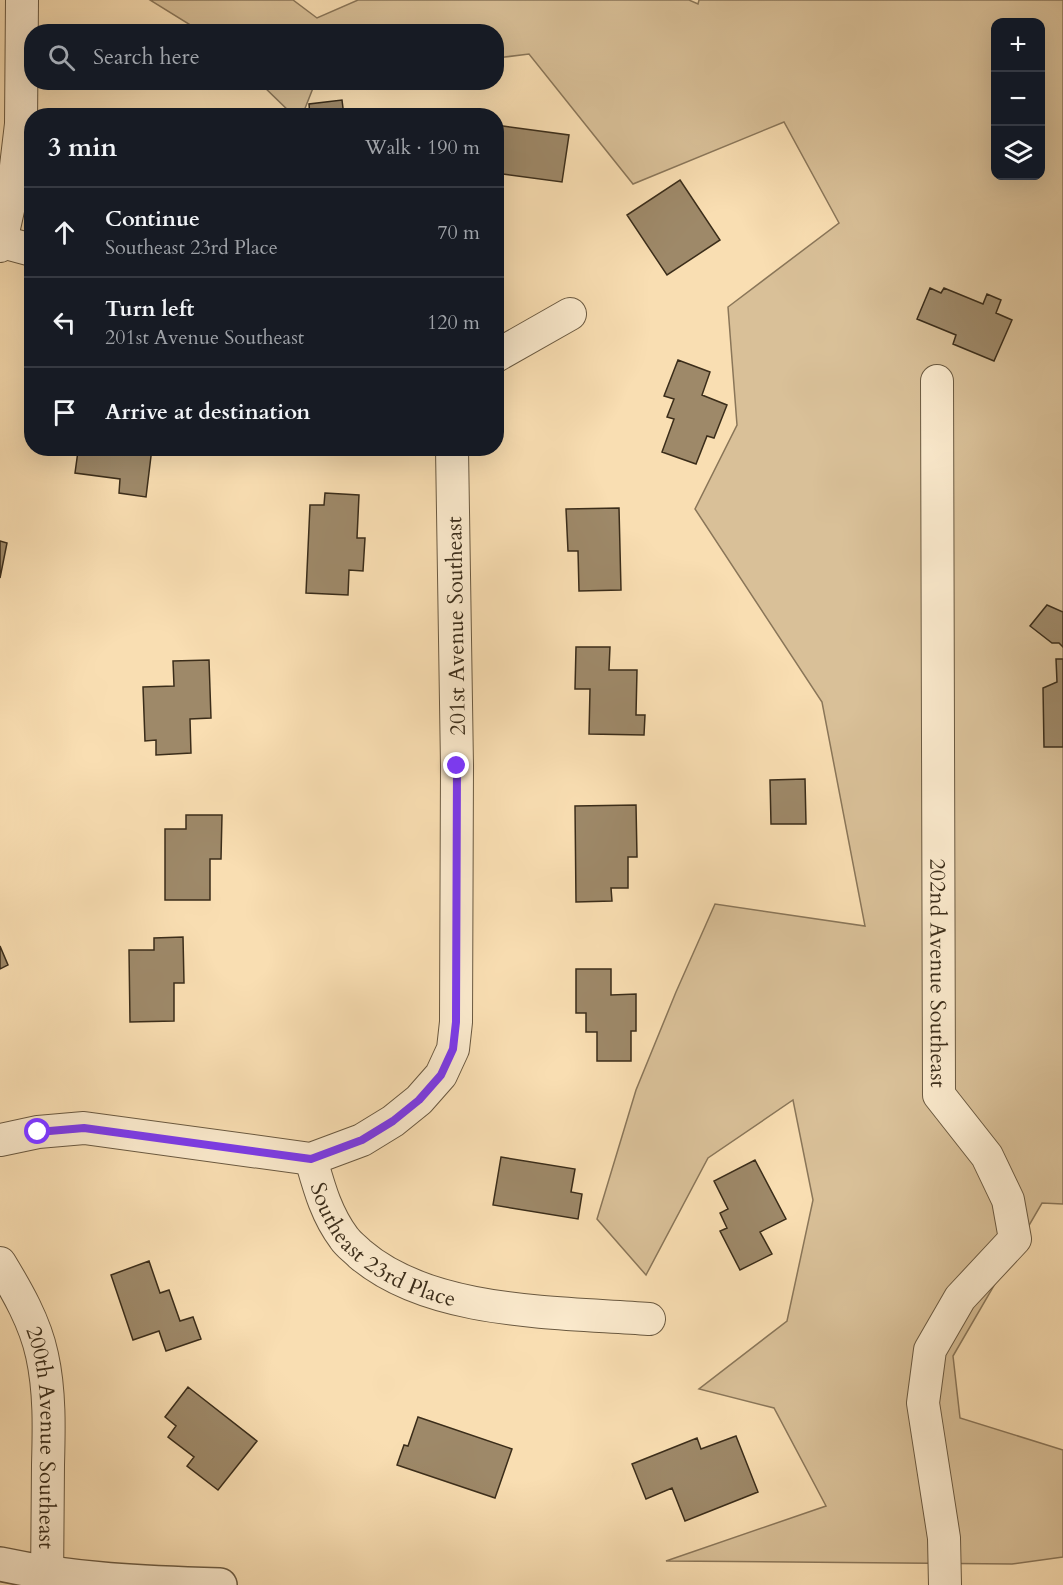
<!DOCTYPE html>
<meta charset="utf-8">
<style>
:root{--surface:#171b24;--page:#242831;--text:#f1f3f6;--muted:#9ea1a6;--line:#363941}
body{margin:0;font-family:Cardo,serif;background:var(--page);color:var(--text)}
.controls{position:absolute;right:18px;top:18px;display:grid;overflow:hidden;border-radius:12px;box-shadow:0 6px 24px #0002}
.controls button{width:54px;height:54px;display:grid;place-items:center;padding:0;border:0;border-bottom:2px solid var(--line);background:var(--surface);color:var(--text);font:30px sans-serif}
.stop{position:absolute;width:18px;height:18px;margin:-14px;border:4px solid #7c3aed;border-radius:50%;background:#fff}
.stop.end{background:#7c3aed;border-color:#fff;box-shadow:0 2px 6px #0008}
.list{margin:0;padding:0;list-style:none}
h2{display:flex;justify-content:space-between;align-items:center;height:78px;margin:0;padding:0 24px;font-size:26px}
h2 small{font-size:20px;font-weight:400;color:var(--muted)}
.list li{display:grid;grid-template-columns:39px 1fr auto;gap:18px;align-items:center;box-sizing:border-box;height:90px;padding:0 24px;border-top:2px solid var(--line)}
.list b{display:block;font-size:22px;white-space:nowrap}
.list p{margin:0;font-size:20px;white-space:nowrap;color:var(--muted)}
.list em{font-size:20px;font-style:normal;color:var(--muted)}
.icon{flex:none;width:33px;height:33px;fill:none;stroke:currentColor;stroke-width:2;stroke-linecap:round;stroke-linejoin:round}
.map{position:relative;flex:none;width:1063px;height:1585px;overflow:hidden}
.search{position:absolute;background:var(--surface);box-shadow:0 6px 24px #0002;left:24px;top:24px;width:480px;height:66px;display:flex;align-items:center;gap:15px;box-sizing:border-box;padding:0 21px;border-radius:24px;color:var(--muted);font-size:22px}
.panel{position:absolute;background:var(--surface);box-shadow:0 6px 24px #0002;left:24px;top:108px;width:480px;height:348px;border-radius:24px}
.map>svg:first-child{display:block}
.green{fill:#d9c098;stroke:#8a7659;stroke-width:1.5;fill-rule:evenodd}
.building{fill:#9e8969;stroke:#3b2d1a;stroke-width:1.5}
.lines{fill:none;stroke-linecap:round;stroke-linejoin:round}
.minor-casing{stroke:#6a5940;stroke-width:34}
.tertiary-casing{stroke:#6a5940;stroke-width:36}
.minor{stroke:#fbeacd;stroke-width:32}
.tertiary{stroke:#fbeacd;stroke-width:33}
.route{stroke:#7c3aed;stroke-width:8}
.labels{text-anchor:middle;stroke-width:5;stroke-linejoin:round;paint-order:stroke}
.street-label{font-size:22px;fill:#3b2d1a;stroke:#fbeacd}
</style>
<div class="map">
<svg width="1063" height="1585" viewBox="0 0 1063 1585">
<rect width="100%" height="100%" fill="#f9deb2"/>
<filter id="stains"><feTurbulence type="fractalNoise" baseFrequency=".00333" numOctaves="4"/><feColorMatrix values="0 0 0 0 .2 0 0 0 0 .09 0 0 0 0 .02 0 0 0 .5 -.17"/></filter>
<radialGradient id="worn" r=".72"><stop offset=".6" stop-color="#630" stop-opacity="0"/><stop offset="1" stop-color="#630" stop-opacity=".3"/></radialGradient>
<path class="green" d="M150 0H293L317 18 358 0H689L698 4 699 0H1063V1204L1042 1203 953 1356 960 1418 1063 1450V1557L1012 1564 666 1561 826 1506 774 1408 699 1389 787 1321 813 1200 793 1100 708 1158 646 1275 597 1219 636 1090 676 992 715 904 865 926 822 702 695 509 737 425 728 307 839 223 784 122 633 184 529 54 497 58 496 32 200 31ZM996 22H1040V176H996Z
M260 83H315L302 116 293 115Z"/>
<path class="building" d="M342 100 344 116H310L309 104Z
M496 125 569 135 562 182 496 173Z
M680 180 720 240 667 275 627 215Z
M930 288 941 293 944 288 983 304 987 294 1001 300 996 313 1012 320 994 361 953 344 956 335 917 319Z
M678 360 710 372 702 395 727 405 714 438 707 436 696 464 662 452 674 419 667 417 674 399 664 396Z
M152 448 146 497 119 493 120 479 75 473 78 451 67 449Z
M325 493 359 495 357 538H365L363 571 349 570 348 595 306 593 310 505H324Z
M619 508 621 590 579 591 578 551H568L566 509Z
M0 541 7 543 0 578Z
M1047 605 1063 612V647L1059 643H1052L1030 626Z
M576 647H610L609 670H637L636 715H645L644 735 589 734 590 689H575Z
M1056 659H1063V747H1044L1043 688 1057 682Z
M209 660 211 718 190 719 191 753 156 755V740L145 741 143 687 174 686 173 661Z
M805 779 806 824H771L770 780Z
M636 805 637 857H628V888H611L612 901 576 902 575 806Z
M186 815H222L221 859H210V900H165V829H186Z
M183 937 184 983H174V1021L130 1022 129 950H154V938Z
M0 946 8 965 0 969Z
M576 969H611V995L636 994V1031H631V1061H597V1032H586V1013H576Z
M501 1157 575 1169 571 1192 582 1194 578 1219 493 1205Z
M755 1160 786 1219 760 1232 772 1254 740 1270 720 1231 727 1228 720 1213 728 1209 714 1181Z
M149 1261 160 1293 169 1290 180 1321 193 1317 201 1339 166 1351 159 1331 133 1340 111 1275Z
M188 1387 257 1441 218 1490 187 1466 194 1457 168 1437 176 1426 165 1417Z
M418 1417 512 1449 495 1498 397 1465 404 1445 408 1446Z
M736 1436 758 1492 685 1521 672 1488 646 1499 632 1464 697 1438 701 1449Z"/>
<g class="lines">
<defs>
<g id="minor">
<path d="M2 242 32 250"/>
<path d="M0 246 14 183 21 124 22 0"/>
<path d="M496 356 570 314"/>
<path id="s1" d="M937 381 939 1095 987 1156 1008 1200 1015 1239 960 1298 930 1350 923 1403 944 1538 945 1585"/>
<path d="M0 1140 38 1132 84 1128 311 1159 362 1140 393 1121 419 1100 441 1075 453 1049 456 1022 457 766 452 448"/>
<path id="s2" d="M311 1159C319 1187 326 1214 344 1238 348 1244 355 1249 360 1254 431 1315 559 1312 649 1319"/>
<path id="s3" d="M0 1263C17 1291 35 1322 42 1355 50 1391 49 1429 48 1465 48 1505 47 1545 47 1585"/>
</g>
<path id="tertiary" d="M0 1564C74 1580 145 1583 220 1585"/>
</defs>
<use href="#minor" class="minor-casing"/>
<use href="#tertiary" class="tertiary-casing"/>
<use href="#minor" class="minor"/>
<use href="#tertiary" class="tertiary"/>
</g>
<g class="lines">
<path class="route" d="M38 1132 84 1128 311 1159 362 1140 393 1121 419 1100 441 1075 453 1049 456 1022 457 766"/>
</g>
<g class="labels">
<g class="street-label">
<text transform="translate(455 626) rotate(-91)" y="8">201st Avenue Southeast</text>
<text dy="8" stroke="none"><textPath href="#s1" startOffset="592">202nd Avenue Southeast</textPath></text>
<text dy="8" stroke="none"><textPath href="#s2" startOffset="120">Southeast 23rd Place</textPath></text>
<text dy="8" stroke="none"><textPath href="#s3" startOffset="184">200th Avenue Southeast</textPath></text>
</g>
</g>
<rect width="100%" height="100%" filter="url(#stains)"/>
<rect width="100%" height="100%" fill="url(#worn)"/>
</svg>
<div class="controls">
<button>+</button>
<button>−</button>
<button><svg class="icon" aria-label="layers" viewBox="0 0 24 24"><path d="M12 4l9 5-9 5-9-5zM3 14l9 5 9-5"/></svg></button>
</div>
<div class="stop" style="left:38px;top:1132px"></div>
<div class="stop end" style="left:457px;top:766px"></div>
<div class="search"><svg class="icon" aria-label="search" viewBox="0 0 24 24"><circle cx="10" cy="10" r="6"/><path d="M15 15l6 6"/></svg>Search here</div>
<section class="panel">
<h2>3 min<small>Walk · 190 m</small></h2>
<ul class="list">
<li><svg class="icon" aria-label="ahead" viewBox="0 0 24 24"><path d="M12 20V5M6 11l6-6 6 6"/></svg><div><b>Continue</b><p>Southeast 23rd Place</p></div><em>70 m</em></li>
<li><svg class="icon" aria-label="left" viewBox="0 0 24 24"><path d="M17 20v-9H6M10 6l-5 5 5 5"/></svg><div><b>Turn left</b><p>201st Avenue Southeast</p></div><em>120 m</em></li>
<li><svg class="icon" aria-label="arrive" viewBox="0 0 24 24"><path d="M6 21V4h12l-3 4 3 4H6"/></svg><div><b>Arrive at destination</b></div></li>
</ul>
</section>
</div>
